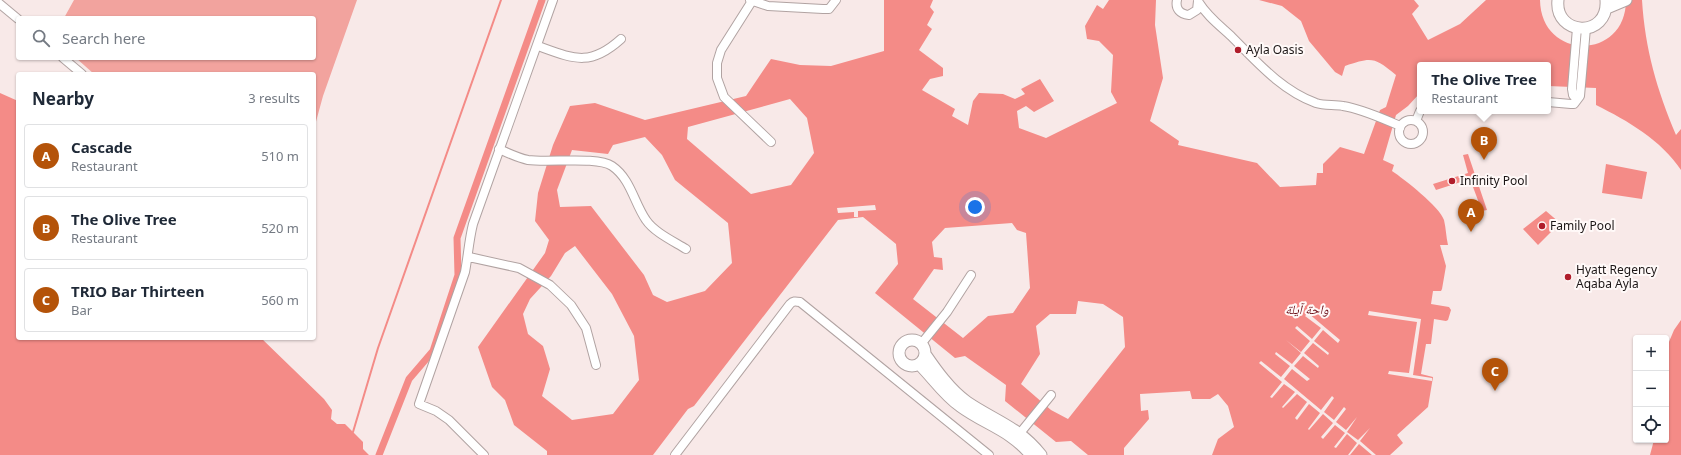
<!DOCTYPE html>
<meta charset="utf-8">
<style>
:root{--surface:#fff;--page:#f2f2f3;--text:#1f2937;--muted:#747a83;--line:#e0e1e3;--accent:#b45309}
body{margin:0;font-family:"Noto Sans","Noto Naskh Arabic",sans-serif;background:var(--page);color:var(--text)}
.controls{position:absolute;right:12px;bottom:12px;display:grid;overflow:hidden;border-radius:4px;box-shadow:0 1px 3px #0004}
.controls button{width:36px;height:36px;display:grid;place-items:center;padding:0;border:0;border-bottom:1px solid var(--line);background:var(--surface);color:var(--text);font:20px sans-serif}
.you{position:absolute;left:975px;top:207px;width:14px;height:14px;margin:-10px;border:3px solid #fff;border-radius:50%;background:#1a73e8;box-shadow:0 0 0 6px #1a73e833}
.badge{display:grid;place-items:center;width:26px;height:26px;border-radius:50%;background:var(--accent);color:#fff;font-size:13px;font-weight:700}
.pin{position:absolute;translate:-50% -33px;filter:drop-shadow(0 1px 2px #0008)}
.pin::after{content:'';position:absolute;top:21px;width:14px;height:12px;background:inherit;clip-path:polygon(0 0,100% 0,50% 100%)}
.popup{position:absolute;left:1417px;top:62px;width:134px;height:52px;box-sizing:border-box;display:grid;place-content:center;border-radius:4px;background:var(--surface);filter:drop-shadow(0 1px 3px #0005);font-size:13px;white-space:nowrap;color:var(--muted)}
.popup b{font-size:15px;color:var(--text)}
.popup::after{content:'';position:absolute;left:50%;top:100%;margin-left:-8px;border:8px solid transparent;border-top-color:var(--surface)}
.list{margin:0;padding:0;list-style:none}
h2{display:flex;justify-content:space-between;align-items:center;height:52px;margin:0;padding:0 16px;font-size:17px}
h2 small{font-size:13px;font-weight:400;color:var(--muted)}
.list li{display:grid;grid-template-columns:26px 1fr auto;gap:12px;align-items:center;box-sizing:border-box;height:64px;margin:0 8px 8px;padding:0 8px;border:1px solid var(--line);border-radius:4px}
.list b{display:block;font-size:15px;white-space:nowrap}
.list p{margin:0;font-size:13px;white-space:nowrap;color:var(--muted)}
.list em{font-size:13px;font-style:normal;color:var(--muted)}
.icon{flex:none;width:22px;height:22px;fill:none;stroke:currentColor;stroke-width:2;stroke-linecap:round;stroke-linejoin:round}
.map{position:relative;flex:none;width:1681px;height:455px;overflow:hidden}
.search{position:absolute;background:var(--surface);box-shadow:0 1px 3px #0004;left:16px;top:16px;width:300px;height:44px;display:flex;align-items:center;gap:10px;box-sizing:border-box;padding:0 14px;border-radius:4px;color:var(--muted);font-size:15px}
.panel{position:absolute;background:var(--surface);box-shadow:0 1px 3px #0004;left:16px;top:72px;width:300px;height:268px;border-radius:4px}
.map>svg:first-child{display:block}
.green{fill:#f2a39e}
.water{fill:#f48b87;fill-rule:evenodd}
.pier{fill:#f8e9e8}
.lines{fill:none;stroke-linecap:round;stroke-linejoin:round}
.stream{stroke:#f48b87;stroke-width:2}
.canal{stroke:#f48b87;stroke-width:7}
.street-casing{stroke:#b1a3a2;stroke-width:10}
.secondary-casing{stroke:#b1a3a2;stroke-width:13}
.street{stroke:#fff;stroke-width:8}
.secondary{stroke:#fff;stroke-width:11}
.poi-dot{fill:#b01d2b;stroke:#fff9f8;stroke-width:1.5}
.labels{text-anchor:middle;stroke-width:4;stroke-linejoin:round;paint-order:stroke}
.poi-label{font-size:12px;fill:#1c1616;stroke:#fff9f8;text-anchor:start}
.water-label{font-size:13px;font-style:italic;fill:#6f1119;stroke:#fff9f8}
</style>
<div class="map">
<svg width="1681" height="455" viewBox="0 0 1681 455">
<rect width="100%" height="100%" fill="#f8e9e8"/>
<path class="green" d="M74 0H357L323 96 314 129V74H94L76 58H314V18H64Z"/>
<path class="water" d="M884 0H933L930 7 934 12 927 25 932 29 919 50 943 68V76L930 79 922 90 955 109 952 116 968 125 973 101 979 93 1003 94 1015 99 1025 94 1021 89 1040 79 1054 101 1034 112 1026 106 1017 111 1019 128 1046 138 1117 103 1111 92 1113 55 1099 41 1087 39 1085 26 1097 5 1103 9 1109 0H1156L1155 25 1163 78 1150 121 1179 141 1178 145 1257 163 1280 187 1316 185 1317 173H1323V164L1340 147 1364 154 1380 110 1386 107 1396 75C1374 57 1372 57 1345 66L1342 76 1335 72 1309 41 1301 21 1282 6 1259 0H1414L1419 6 1412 14 1428 40 1460 24 1486 0H1540C1541 61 1626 61 1626 0H1642C1645 49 1657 90 1676 135L1681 129V170C1661 140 1628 121 1596 105V88L1548 86V65H1420V93L1408 106 1396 115 1383 160 1394 165 1392 171C1404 179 1440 207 1444 220 1446 228 1446 237 1448 245H1440L1446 266 1442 289 1441 291H1433L1431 304 1449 307 1451 310 1448 320 1446 321 1434 319 1431 344H1426L1421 374 1433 377 1428 407 1397 435 1403 443 1390 455H1212L1218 439 1234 427 1228 406 1218 394 1210 399H1192L1190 391 1140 394 1141 411 1148 410 1149 419 1124 448V455H1088L1071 441 1056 442 1005 401 1006 385 965 356 955 358 875 293 898 264 896 244 863 217 838 220 694 406 688 409 653 455H547V451L514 425 505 400 492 387 478 347 545 253 549 240 535 221 538 193 553 145 570 106 595 103 645 120 746 96 771 59 800 65 831 66 884 51ZM790 99 807 118 814 153 791 185 751 194 687 139 688 127ZM645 137 662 155 675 180 728 223 732 263 705 291 667 302 653 295 644 275 591 206 560 207 557 190 572 150 608 154 613 145ZM1012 223 1017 230 1026 233 1030 288 1013 313 988 316 963 338 913 299 934 269 943 270 942 258 934 257 932 242 945 228ZM575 246 612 294 634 336 639 380 613 414 572 420 542 396 550 369 543 346 528 334 523 314 530 299 551 276 565 253ZM1078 301 1103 304 1123 317 1125 347 1068 419 1051 410 1021 384 1040 354 1036 326 1050 314H1076Z
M0 93 18 101V338H261L324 399 332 410 331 419 337 424H345L363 442V449L369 455H0Z
M1468 154 1487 210 1482 211 1470 179 1436 190 1433 184 1468 173 1463 155Z
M1606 164 1647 172 1642 199 1602 193Z
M1546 211 1560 223 1538 245 1523 229Z
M1681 320V455H1650L1654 440H1666V349L1674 330Z"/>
<path class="pier" d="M875 205 876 210 858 211V217H854V212L838 213 837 208Z
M1369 311 1421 319 1413 375 1432 378V381L1388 374 1389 371 1409 373 1417 322 1368 315Z
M1308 313 1340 340 1338 343 1323 330 1314 341 1329 353 1328 355 1313 343 1304 353 1319 366 1318 368 1303 356 1294 366 1310 379 1307 381 1292 369 1284 379 1321 410 1332 396 1334 398 1324 412 1334 420 1344 407 1346 409 1336 422 1346 430 1357 417 1347 432 1358 440 1370 428 1360 441 1376 455H1372L1359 444 1350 455H1348L1357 443 1347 434 1336 448 1334 447 1345 433 1335 425 1323 439 1321 437 1333 423 1323 414 1309 430 1308 429 1320 413 1309 404 1297 420 1295 418 1307 402 1297 394 1283 408 1282 407 1295 392 1284 384 1272 398 1270 397 1282 382 1259 363 1261 361 1281 377 1290 366 1275 354 1276 352 1292 364 1301 353 1286 340 1301 352 1310 341 1295 328 1297 326 1312 339 1321 328 1305 316Z"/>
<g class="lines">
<path class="stream" d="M353 432 378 348 501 0"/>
<path class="canal" d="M379 455 409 379 433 351 458 275 457 238 542 0"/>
<defs>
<path id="street" d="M750 0 768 6 823 9H829L836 0
M1177 0C1175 9 1180 14 1189 15L1197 10 1198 1
M752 1 721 50 717 63V78L724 97 771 142
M1198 1C1206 15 1219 25 1231 36 1257 62 1281 90 1316 103 1325 106 1335 104 1343 106 1362 109 1381 118 1398 125L1400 128
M0 4 18 19
M538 46C574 59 590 67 621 39
M63 58 82 74
M1576 99 1573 95 1572 89 1577 28
M1548 102 1571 104H1574L1580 96 1586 28
M1399 132a12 12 0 1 1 24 0a12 12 0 1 1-24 0Z
M1416 121 1420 111
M499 149C508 153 518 158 528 160 549 163 597 156 612 166 631 179 634 203 646 220 654 232 673 241 686 249
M469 257 519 268 550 285 571 305 586 328 596 365
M921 344 947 312 971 275
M1016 438 1051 395
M484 455 449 420 436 411 419 404 465 272C468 256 469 240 473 224L553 0
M675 455 790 304C793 301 795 301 800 302L989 455"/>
<path id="secondary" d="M1558 0C1554 36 1609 39 1606 0
M1607 8 1626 0
M899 353a13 13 0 1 1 26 0a13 13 0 1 1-26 0Z
M925 354C936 370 950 390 967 402 995 421 1019 427 1041 455
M919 364C933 378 944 395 960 406 986 425 1009 429 1031 455"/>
</defs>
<use href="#street" class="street-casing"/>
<use href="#secondary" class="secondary-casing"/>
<use href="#street" class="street"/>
<use href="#secondary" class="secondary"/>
</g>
<g class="poi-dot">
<circle cx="1238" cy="50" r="4"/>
<circle cx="1452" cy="181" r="4"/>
<circle cx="1542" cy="226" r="4"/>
<circle cx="1568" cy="277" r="4"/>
</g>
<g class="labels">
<g class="poi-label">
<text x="1246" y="54">Ayla Oasis</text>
<text x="1460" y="185">Infinity Pool</text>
<text x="1550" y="230">Family Pool</text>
<text x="1576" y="274">Hyatt Regency<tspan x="1576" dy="14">Aqaba Ayla</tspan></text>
</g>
<g class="water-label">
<text x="1307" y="314">واحة آيلة</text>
</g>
</g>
</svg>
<div class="controls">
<button>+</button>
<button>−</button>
<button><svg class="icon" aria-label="locate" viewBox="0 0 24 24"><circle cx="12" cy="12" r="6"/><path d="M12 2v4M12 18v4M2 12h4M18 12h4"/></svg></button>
</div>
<div class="you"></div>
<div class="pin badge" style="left:1471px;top:232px">A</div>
<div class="pin badge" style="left:1484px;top:160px">B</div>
<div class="popup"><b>The Olive Tree</b>Restaurant</div>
<div class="pin badge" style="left:1495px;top:391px">C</div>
<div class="search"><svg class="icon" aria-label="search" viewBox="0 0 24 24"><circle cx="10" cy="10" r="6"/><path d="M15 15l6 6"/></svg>Search here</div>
<section class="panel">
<h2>Nearby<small>3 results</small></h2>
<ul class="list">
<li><span class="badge">A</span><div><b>Cascade</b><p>Restaurant</p></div><em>510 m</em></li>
<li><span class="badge">B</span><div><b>The Olive Tree</b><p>Restaurant</p></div><em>520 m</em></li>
<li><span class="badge">C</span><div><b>TRIO Bar Thirteen</b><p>Bar</p></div><em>560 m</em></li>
</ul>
</section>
</div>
